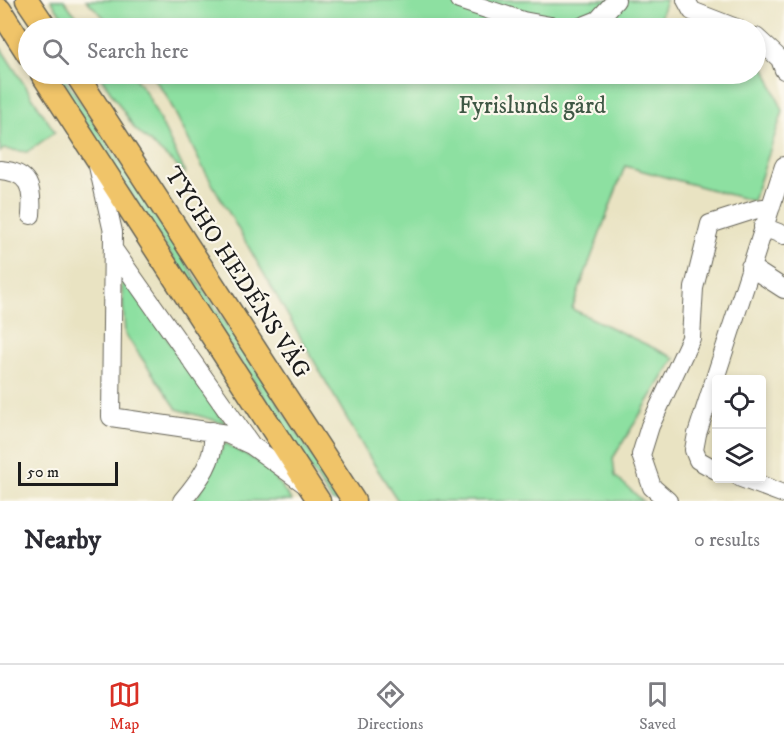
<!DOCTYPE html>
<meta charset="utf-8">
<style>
:root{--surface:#fff;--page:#f7f7f7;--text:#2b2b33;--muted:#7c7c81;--line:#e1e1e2;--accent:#d93025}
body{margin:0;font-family:"IM FELL DW Pica",serif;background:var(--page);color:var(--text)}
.controls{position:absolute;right:18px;bottom:18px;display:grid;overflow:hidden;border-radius:6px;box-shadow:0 3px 9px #0003}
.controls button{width:54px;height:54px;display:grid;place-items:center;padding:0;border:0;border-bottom:2px solid var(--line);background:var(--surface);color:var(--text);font:30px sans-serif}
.scale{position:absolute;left:18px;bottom:15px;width:100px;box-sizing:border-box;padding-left:6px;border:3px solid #1c1c1c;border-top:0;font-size:16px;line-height:21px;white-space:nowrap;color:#1c1c1c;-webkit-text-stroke:4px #fbf7ec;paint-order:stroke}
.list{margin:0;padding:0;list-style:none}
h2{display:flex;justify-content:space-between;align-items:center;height:78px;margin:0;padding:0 24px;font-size:26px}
h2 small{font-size:20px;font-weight:400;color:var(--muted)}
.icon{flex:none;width:33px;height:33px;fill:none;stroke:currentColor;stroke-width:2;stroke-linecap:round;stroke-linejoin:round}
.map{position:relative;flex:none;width:784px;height:501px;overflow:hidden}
.search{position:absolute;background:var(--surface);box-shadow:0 3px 9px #0003;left:18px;right:18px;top:18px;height:66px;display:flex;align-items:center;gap:15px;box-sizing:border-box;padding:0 21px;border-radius:33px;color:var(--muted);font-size:22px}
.sheet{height:162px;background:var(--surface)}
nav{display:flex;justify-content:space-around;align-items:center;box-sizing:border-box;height:84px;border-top:2px solid var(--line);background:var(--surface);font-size:16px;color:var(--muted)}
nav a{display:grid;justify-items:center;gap:3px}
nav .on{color:var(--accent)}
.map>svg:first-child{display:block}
.green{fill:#8de0a1;stroke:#547e5e;stroke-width:1.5}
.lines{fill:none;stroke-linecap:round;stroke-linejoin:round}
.minor-casing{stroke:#646256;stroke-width:20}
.major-casing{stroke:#646256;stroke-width:25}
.minor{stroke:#fff;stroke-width:18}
.major{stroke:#f0c469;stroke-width:22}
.labels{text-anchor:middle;stroke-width:4.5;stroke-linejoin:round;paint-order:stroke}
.park-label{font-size:24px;fill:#3e5744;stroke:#fbf7ec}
.street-label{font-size:24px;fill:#1c1c1c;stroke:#fbf7ec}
</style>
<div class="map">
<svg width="784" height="501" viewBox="0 0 784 501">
<rect width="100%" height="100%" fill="#fbf7ec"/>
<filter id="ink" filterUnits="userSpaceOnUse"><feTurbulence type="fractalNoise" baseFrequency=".0167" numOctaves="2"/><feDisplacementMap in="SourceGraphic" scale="12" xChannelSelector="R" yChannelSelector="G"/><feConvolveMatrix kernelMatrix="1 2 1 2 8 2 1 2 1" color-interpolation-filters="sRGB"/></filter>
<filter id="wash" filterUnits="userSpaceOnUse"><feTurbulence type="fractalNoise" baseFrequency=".008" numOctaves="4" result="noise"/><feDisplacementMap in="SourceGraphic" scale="24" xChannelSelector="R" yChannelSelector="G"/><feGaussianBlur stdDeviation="1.35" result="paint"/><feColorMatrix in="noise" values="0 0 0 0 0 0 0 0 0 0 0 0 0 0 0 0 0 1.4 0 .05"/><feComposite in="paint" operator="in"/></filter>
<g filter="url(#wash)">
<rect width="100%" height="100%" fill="#e9e3c2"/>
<path class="green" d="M51 0H64L72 11 92 28H70Z
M86 0H666L659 21 682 28H115Z
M0 47 55 132 27 152 4 149 0 152Z
M756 57 765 69 783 111 753 201 625 166 572 309 675 358 613 458 615 476 643 501H398L368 455 202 166 165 93 150 74H756Z
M53 74H62L342 501H332Z
M99 74H132L147 94 186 174 135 129Z
M121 271 226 424 177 409 125 334Z
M225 443 266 466 292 501H195Z"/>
</g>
<g filter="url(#ink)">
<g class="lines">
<defs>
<path id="minor" d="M459 0 523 21 561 28
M686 0 692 11 736 28
M578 28 598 20 616 0
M756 37 780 59 784 70
M98 166 113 232 111 417 227 434 251 445 306 485
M0 170C30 172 33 188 31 215
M763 227 784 235
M113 249 250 443
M750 267 784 289
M716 470 698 460 694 450 697 434 784 166
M741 478 784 494
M182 501C198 482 218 457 212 431
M668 501 652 487 641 455 650 426 691 338 694 288 710 224 757 209 771 207"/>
<path id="major" d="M27 0 46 28
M0 10 28 54
M42 74 319 501
M76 74 354 501"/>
</defs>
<use href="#minor" class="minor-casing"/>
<use href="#major" class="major-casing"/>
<use href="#minor" class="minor"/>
<use href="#major" class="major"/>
</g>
</g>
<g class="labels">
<g class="park-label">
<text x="532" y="113">Fyrislunds gård</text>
</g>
<g class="street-label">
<text transform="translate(238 272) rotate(57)" y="8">TYCHO HEDÉNS VÄG</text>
</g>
</g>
</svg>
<div class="controls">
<button><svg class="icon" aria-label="locate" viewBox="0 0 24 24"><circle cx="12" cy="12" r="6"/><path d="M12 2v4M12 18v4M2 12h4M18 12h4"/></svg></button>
<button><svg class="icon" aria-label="layers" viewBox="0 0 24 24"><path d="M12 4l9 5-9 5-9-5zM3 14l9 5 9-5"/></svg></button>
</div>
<div class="scale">50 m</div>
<div class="search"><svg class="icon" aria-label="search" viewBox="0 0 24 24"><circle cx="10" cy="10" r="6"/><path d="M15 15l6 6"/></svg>Search here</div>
</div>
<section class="sheet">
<h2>Nearby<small>0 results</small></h2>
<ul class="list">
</ul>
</section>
<nav>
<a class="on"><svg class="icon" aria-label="map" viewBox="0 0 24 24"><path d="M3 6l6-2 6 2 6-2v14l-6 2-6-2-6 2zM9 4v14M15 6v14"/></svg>Map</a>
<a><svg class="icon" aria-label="directions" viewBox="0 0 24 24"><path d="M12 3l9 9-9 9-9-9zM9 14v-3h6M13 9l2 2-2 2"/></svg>Directions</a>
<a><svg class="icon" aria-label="saved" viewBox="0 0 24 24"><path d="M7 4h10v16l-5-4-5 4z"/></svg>Saved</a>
</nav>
